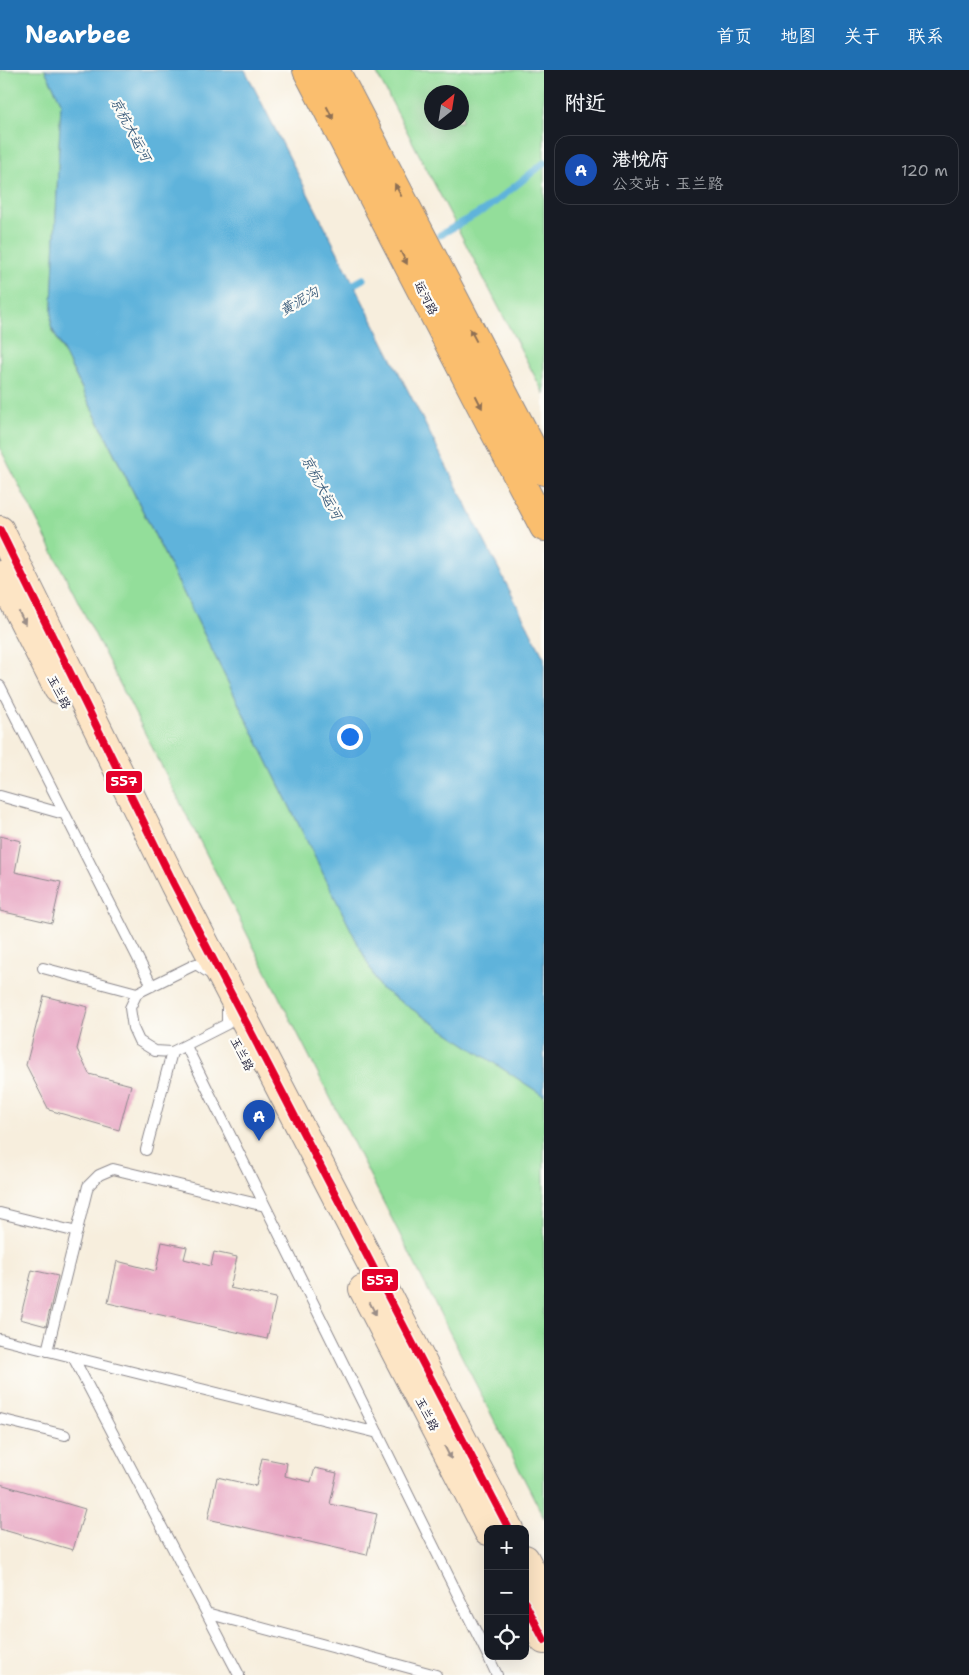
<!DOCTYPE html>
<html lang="zh">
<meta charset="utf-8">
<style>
:root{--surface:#171b24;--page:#242831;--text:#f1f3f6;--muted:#9ea1a6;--line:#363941;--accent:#1f6fb2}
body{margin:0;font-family:"Shantell Sans","LXGW WenKai TC",sans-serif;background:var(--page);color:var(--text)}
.controls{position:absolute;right:15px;bottom:15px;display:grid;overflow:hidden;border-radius:10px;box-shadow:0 5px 20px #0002}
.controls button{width:45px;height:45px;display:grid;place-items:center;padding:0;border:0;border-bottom:1px solid var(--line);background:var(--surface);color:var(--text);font:25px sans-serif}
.compass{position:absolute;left:424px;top:15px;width:45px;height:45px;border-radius:50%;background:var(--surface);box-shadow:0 5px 20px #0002;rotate:30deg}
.you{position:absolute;left:349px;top:666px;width:18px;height:18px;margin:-12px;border:4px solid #fff;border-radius:50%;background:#1a73e8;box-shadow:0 0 0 8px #1a73e833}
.badge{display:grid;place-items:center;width:32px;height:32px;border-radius:50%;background:var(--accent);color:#fff;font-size:16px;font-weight:700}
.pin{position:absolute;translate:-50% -41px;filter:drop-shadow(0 1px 2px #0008)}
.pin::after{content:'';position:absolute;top:26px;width:18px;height:15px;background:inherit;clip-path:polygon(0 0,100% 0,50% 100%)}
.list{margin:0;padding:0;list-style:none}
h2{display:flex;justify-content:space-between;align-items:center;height:65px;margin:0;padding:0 20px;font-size:21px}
h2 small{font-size:16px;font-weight:400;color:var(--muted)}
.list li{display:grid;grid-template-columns:32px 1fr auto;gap:15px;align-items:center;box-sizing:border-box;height:70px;margin:0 10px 10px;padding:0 10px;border:1px solid var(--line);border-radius:15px}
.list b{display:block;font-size:19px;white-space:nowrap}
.list p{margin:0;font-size:16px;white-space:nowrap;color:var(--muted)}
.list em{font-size:16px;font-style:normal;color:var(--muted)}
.icon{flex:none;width:28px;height:28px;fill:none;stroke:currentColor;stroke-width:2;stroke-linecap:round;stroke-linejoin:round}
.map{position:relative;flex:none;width:544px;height:1605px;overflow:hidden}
header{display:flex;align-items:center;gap:30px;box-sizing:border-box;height:70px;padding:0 25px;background:var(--accent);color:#fff}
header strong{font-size:24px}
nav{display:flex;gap:28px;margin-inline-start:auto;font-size:18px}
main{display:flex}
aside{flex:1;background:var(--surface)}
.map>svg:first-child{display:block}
.green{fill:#93de9a;stroke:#5a806a;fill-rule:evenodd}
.water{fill:#5fb3db;stroke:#406a8b}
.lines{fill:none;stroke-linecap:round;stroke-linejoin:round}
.stream{stroke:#5fb3db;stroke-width:7}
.building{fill:#e8a6c3}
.lane-casing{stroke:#8c888c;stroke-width:12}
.secondary-casing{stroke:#8c888c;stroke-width:30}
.primary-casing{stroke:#8c888c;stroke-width:30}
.lane{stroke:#fff;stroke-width:10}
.secondary{stroke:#fde5c5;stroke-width:28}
.primary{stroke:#fabe6e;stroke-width:28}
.bus-1-casing{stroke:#fdfcf7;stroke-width:11}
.bus-1{stroke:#e4002b;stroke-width:8}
.oneway{fill:#8e7054}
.oneway2{fill:#9a8d87}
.labels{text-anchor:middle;stroke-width:4.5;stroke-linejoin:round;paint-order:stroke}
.street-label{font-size:12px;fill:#22223b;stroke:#fdfcf7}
.water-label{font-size:14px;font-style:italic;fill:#3a5c7b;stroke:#fdfcf7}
.line-badge{stroke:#fdfcf7;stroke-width:2}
.badge-label{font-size:14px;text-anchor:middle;font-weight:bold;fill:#fff}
</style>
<header>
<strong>Nearbee</strong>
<nav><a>首页</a><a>地图</a><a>关于</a><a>联系</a></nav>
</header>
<main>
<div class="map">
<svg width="544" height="1605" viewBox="0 0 544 1605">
<rect width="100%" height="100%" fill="#fdfcf7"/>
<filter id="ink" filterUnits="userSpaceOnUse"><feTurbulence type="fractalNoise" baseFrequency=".02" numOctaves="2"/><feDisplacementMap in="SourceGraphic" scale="10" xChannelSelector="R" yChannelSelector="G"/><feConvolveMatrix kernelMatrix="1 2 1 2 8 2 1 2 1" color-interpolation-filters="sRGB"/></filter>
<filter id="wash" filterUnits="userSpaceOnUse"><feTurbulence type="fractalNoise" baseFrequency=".0096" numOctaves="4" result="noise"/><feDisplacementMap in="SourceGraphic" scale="20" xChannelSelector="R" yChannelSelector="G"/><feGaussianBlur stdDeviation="1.12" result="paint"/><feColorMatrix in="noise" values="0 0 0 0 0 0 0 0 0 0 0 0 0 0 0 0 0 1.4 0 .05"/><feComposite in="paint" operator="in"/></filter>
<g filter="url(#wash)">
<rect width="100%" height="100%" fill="#f7eedd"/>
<path class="green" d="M0 0H45L61 32 51 257 380 918 544 1026V1448L0 378Z
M375 0H544V324ZM432 22H462V52H432Z"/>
<path class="water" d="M45 0H245L544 588V1026L380 918 51 256 61 32Z"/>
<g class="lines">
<path class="stream" d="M440 165 489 137 544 93
M347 218 363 209"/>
</g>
<g id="blocks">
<path class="building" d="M0 766 21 771 15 802 61 812 52 853 0 841Z
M44 926 88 937 77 979 89 1004 131 1015 119 1060 49 1040 26 995Z
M162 1172 187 1177 184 1189 211 1196 214 1182 237 1187 230 1218 276 1228 267 1269 108 1233 117 1191 156 1201Z
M32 1200 58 1206 46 1256 20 1249Z
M262 1388 287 1393 285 1406 311 1412 315 1398 337 1403 330 1434 377 1444 367 1485 208 1449 217 1407 256 1416Z
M0 1414 85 1439 73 1480 0 1459Z"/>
</g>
</g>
<g filter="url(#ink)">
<use href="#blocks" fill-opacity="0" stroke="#8c888c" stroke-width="1"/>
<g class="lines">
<defs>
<path id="lane" d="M0 616 152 916
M0 726 64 744
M196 894 227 915V954L172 982 155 981 139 971 133 958 130 938 137 923Z
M43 898 137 923
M186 976 488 1586
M146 1080 172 982
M0 1143 77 1162
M0 1269 378 1363
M47 1281 88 1116 99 1105 113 1099 265 1136
M73 1287 239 1605
M0 1349 65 1365
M210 1544 436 1605
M488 1586 497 1605"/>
<path id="secondary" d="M0 460 174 814 509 1459
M0 505 58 619
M363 1219 488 1461
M525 1489 544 1526
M525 1533 544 1570"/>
<path id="primary" d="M307 0 544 457
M335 0 544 401"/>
</defs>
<use href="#lane" class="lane-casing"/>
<use href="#secondary" class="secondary-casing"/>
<use href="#primary" class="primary-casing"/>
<use href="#lane" class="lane"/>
<use href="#secondary" class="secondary"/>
<use href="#primary" class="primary"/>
<defs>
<path id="bus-1" d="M0 460 174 814 509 1459
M525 1533 544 1570"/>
</defs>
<use href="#bus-1" class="bus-1-casing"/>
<use href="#bus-1" class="bus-1"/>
</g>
<defs><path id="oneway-solid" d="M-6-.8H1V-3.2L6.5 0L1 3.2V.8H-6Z" transform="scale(1.25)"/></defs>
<g class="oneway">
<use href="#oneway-solid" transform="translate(330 43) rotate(63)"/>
<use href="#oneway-solid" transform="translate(398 120) rotate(-118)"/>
<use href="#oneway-solid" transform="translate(404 188) rotate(63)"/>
<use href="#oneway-solid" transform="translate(473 265) rotate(-118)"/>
<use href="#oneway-solid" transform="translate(479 332) rotate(63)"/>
</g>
<g class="oneway2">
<use href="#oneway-solid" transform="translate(22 548) rotate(63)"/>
<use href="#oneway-solid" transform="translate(373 1239) rotate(63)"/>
<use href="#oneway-solid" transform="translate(448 1383) rotate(63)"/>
</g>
</g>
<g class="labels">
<g class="street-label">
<text transform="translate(426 228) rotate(63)" y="4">运河路</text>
<text transform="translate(59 622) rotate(63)" y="4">玉兰路</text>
<text transform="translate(242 984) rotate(63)" y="4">玉兰路</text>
<text transform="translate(427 1344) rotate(63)" y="4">玉兰路</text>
</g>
<g class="water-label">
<text transform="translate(131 59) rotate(62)" y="5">京杭大运河</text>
<text transform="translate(299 231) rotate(-30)" y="5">黄泥沟</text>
<text transform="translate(322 417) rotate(62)" y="5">京杭大运河</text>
</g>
</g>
<g class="line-badge">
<rect x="105" y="700" width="38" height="24" rx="5" fill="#e4002b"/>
<rect x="361" y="1198" width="38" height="24" rx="5" fill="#e4002b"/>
</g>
<g class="badge-label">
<text x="124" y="716">557</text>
<text x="380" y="1215">557</text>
</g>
</svg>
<div class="controls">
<button>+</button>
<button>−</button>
<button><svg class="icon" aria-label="locate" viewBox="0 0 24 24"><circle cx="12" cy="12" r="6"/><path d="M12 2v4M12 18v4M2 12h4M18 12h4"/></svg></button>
</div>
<svg class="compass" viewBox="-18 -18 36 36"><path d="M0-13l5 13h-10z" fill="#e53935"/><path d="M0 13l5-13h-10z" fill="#9ea1a6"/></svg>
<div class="you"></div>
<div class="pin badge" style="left:259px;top:1071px;background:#1a4fb4">A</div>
</div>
<aside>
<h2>附近<small></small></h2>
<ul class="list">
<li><span class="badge" style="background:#1a4fb4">A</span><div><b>港悦府</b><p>公交站 · 玉兰路</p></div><em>120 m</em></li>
</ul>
</aside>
</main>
